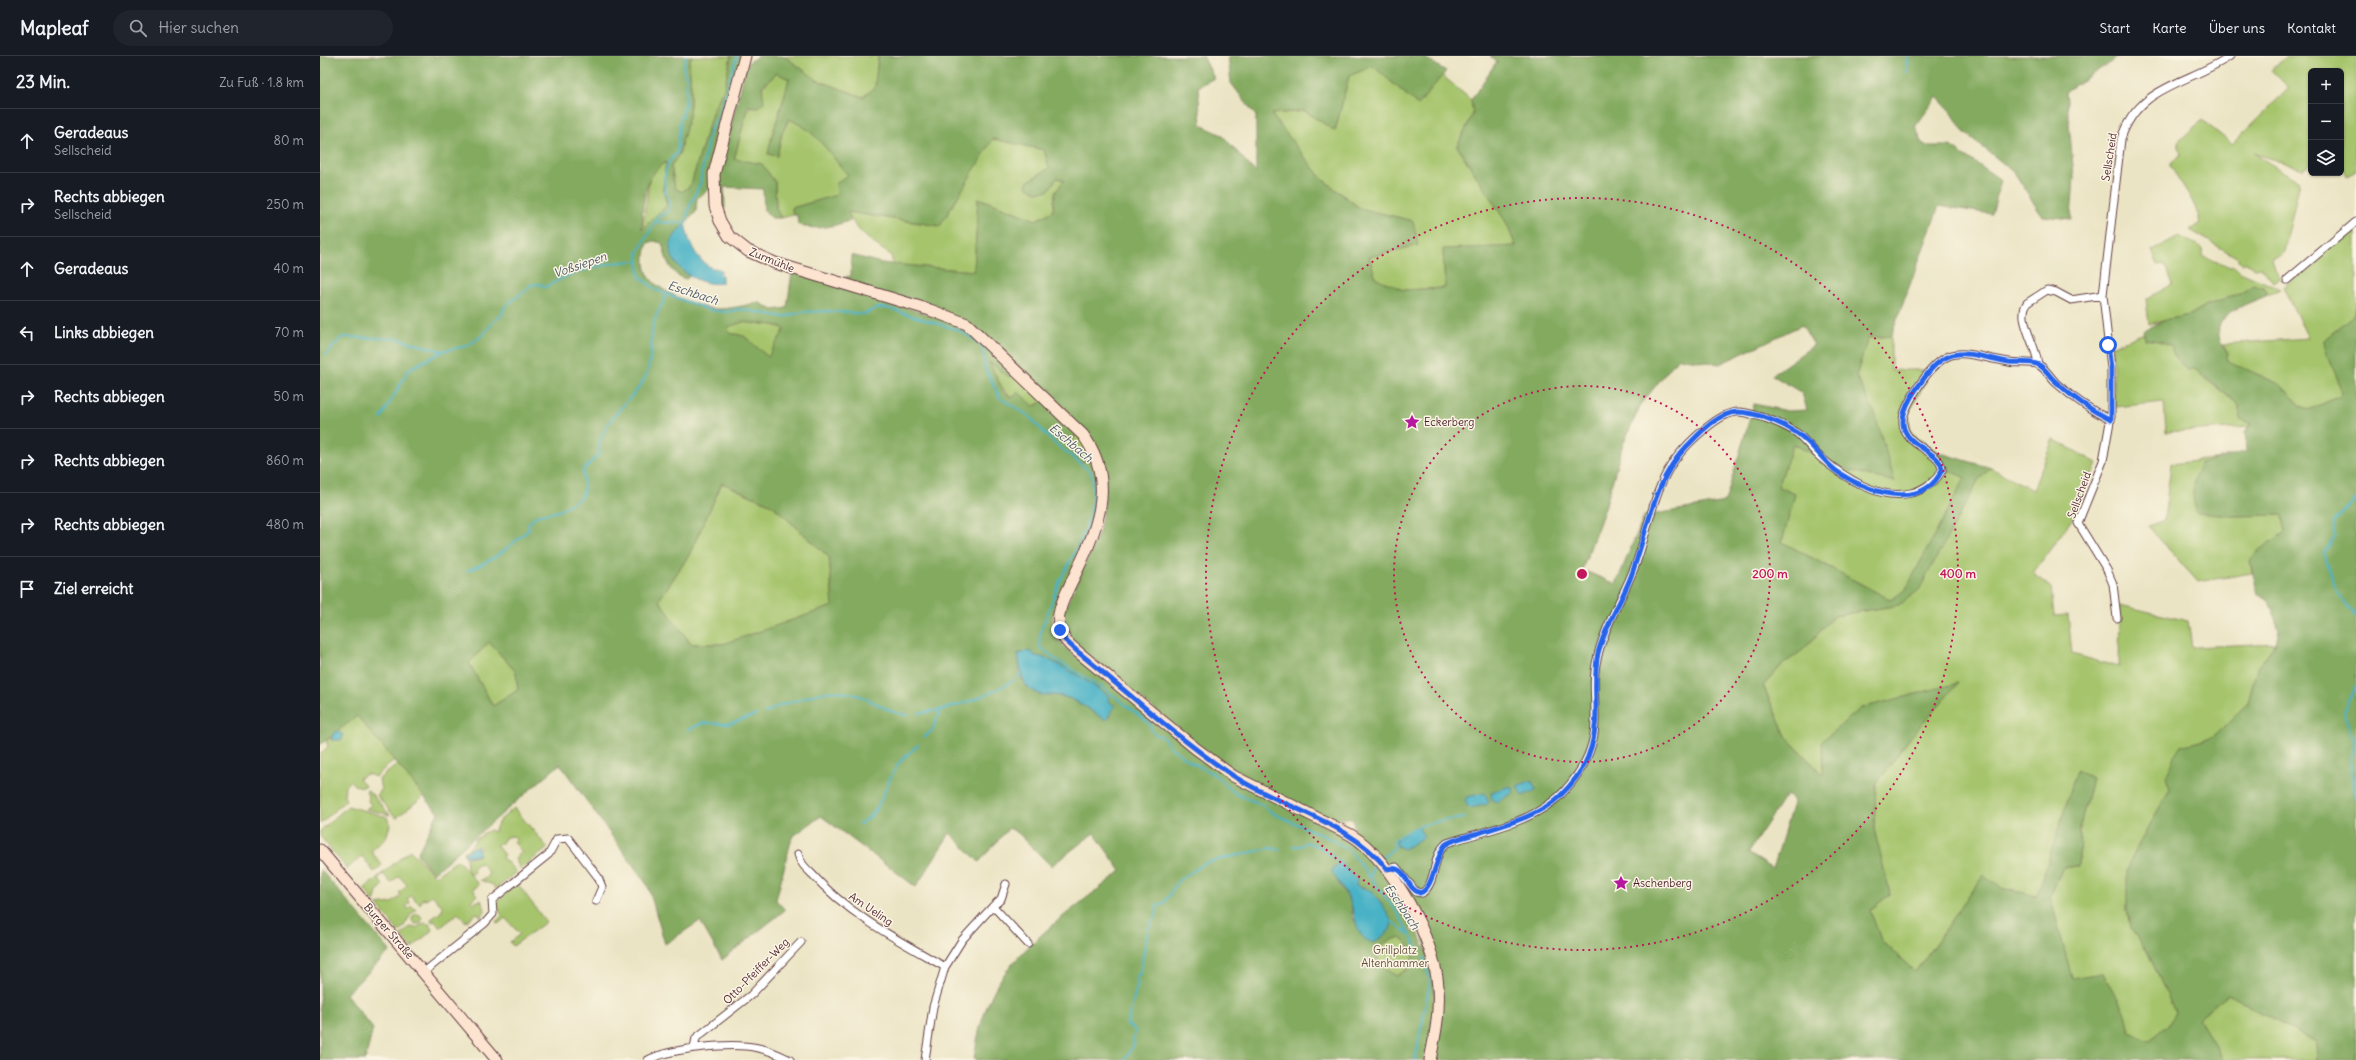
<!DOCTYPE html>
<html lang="de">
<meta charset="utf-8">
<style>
:root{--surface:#171b24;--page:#20242c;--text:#f1f3f6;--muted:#9ea1a6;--line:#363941}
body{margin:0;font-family:Delius,sans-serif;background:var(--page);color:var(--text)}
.controls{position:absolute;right:12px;top:12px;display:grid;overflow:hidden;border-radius:6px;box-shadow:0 1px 3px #0004}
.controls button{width:36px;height:36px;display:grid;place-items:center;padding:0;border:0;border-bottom:1px solid var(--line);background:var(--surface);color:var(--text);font:20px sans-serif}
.stop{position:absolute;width:12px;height:12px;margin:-9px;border:3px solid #2563eb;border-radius:50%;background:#fff}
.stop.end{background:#2563eb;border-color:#fff;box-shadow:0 1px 4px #0008}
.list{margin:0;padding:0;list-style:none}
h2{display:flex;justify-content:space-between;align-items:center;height:52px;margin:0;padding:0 16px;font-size:17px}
h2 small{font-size:13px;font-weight:400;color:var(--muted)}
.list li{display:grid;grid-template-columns:26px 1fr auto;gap:12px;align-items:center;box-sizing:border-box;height:64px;padding:0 16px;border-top:1px solid var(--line)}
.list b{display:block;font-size:15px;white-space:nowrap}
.list p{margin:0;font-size:13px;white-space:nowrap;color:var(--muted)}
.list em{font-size:13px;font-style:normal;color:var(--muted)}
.icon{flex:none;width:22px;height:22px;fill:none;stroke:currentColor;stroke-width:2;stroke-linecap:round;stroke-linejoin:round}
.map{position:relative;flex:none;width:2036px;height:1004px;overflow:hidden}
header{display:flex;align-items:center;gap:24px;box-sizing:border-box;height:56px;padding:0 20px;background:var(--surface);border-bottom:1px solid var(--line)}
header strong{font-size:19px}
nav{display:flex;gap:22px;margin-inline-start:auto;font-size:14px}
.search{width:280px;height:36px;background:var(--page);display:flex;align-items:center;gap:10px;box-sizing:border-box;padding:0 14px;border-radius:22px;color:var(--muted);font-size:15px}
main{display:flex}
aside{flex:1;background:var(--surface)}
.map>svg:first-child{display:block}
.green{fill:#a5c46c;stroke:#78724c}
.forest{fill:#84aa60;stroke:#676446;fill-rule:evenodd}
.water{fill:#48b2c6;stroke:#496878}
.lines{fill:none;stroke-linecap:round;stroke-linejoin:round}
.stream{stroke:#48b2c6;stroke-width:2}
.street-casing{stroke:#623d42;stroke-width:9}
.secondary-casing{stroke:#623d42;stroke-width:13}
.street{stroke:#fff;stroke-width:7}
.secondary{stroke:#fde4d0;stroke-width:11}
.route{stroke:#2563eb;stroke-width:5}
.ring{fill:none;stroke:#c2185b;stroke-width:2;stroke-dasharray:2 4}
.labels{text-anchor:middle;stroke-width:3;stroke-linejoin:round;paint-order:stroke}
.street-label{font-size:11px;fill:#4a1f2b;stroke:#fcf5e5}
.poi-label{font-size:11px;fill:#4a1f2b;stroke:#fcf5e5;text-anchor:start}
.park-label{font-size:11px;fill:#65513e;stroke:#fcf5e5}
.water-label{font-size:12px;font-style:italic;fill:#495a69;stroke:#fcf5e5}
.centre{fill:#c2185b;stroke:#fcf5e5;stroke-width:2}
.ring-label{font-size:12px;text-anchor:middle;font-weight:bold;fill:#c2185b;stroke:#fcf5e5;stroke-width:3;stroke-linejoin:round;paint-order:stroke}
</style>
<header>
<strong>Mapleaf</strong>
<div class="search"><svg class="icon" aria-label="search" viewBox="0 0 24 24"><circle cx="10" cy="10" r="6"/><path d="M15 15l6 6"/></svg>Hier suchen</div>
<nav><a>Start</a><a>Karte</a><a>Über uns</a><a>Kontakt</a></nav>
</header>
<main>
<aside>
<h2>23 Min.<small>Zu Fuß · 1.8 km</small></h2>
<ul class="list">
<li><svg class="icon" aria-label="ahead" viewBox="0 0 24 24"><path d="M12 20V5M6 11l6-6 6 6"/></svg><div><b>Geradeaus</b><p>Sellscheid</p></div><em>80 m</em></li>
<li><svg class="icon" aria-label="right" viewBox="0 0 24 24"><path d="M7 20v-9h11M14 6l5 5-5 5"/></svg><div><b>Rechts abbiegen</b><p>Sellscheid</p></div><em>250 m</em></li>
<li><svg class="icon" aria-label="ahead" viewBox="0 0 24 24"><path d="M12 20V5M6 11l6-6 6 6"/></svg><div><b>Geradeaus</b></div><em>40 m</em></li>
<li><svg class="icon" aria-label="left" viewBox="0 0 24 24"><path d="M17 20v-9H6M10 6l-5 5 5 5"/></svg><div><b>Links abbiegen</b></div><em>70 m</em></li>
<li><svg class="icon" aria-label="right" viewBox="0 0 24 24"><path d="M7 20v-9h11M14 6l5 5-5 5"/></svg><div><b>Rechts abbiegen</b></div><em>50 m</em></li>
<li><svg class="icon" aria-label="right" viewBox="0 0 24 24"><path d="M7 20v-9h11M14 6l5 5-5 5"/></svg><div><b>Rechts abbiegen</b></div><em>860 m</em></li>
<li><svg class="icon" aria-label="right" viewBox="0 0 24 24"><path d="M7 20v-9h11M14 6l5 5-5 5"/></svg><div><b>Rechts abbiegen</b></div><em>480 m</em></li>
<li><svg class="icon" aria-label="arrive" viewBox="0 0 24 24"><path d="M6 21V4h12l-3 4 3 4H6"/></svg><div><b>Ziel erreicht</b></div></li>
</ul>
</aside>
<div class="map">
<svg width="2036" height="1004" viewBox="0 0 2036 1004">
<rect width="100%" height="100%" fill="#fcf5e5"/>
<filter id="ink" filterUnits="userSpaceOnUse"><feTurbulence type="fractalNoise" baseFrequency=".025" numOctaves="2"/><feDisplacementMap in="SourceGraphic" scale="8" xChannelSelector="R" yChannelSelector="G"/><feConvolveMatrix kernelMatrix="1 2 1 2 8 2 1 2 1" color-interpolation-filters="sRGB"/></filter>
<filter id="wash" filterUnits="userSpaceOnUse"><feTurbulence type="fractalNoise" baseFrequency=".012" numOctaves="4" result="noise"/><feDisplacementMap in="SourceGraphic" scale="16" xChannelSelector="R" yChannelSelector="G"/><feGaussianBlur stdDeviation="0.9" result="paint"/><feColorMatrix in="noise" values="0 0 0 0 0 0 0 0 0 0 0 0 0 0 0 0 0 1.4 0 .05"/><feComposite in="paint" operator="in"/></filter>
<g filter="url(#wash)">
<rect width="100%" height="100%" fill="#ebe4c4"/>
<path class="green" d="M372 0H411L404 34 393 54 371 129 362 136 355 132 351 110 359 98 369 60 371 32 369 6Z
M464 0H558L555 31 543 41 497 24Z
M1967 0H2036V115L2027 120 2021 109V15H1991V107L1983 113 1933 97 1980 126 1964 196 1961 199 1952 202 1955 213 1961 222 1953 226 1941 211 1935 212 1924 206 1922 208 1918 205V202L1870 174 1880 167C1877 147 1860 126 1849 108L1861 99 1858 86 1882 64 1912 88 1969 32 1951 14Z
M1053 10 1097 48 1122 19 1151 44 1153 58 1137 90 1186 166 1196 191 1123 194 1125 232 1083 234 1056 222 1049 201 1097 189 1093 165 1040 152 1001 122 951 58 985 55 1015 75 1029 20Z
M457 17 469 23C463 48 453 72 448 98L457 100 462 77 469 63C499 76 507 96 528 119L517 139 472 152 473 159 461 162 456 153 455 126 414 104C425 64 425 45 457 17Z
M673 82 724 94 729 112 707 126 737 122 745 124 735 137 733 155 716 164 658 142 654 215 573 209 571 199C554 188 536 176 527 156L620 170Z
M346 105 343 133 347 149C343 159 328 164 322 174L329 126 333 115Z
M2036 169V251L2033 260 2004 284C2005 304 2021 320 2021 340L1988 354 1979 349 1961 329 1905 304 1908 297 1903 288 1988 282 1963 231Z
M1859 180 1881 191 1884 201C1893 206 1901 206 1910 211L1914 210 1920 216 1960 233 1948 239 1944 231 1933 229 1920 238 1907 241 1904 244 1887 249 1870 259 1829 268 1826 243 1853 228 1844 208 1838 209 1832 194Z
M423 266C439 269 450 266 465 273L448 301 424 280 409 277 407 271Z
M1824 277 1825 283 1840 285 1852 290 1883 321 1919 349 1920 363 1931 367 1928 371 1846 376 1844 346 1795 351 1792 290Z
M1571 280V314H1603L1606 326 1588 358 1591 377 1617 396 1626 413 1646 422 1586 533 1571 544 1462 486 1475 438 1458 431 1473 388 1524 413 1554 356 1536 320 1548 282Z
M669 305 689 320 693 315 724 345 714 350C681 339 684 335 669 305Z
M757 377 772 400 762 406 748 391Z
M1733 383 1777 407 1753 462 1713 517 1731 532 1734 560 1748 559 1752 598 1799 611 1800 549 1868 565 1872 591 1956 587 1937 612 1928 647 1892 682 1861 690 1850 733 1814 797 1807 854 1810 872 1827 895 1855 956 1848 970 1830 984 1822 983 1810 975 1806 958 1783 917 1752 923 1730 840 1743 811H1759L1760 770 1772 722 1757 715 1717 841 1681 832 1664 819 1595 916 1561 884 1550 854 1570 838 1554 773 1556 728 1590 682 1504 720 1467 682 1443 629 1462 609 1484 593 1514 560 1579 549 1659 423 1671 412 1713 434Z
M1901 402 1880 408 1911 460 1962 459 1965 477 1955 483 1930 506 1932 517 1878 526 1828 470 1844 464 1851 408Z
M402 427 452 449 509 501 513 550 404 588H371L339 544 369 499Z
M169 586 196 616 198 634 173 650 149 607Z
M37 659 75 705 68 709 56 721 47 718 39 722 45 730 43 731 34 729 30 725 25 730 24 740 26 744 0 768V698L8 691 6 684 20 677 17 675Z
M78 708 104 740 76 762 57 740 61 734 59 723Z
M48 734 70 759 46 753 51 749 48 745 49 741 46 735Z
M28 750 67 761 70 769 66 782 51 795 62 809 54 816 42 800 27 813 0 780V775Z
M194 752 228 792 200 813 195 802 202 796 194 786 196 783 193 780 186 781 181 788 176 789 184 799 182 801 196 816 176 833 173 829 160 824 166 822 169 817 161 807 155 809 153 814 154 816 151 819 147 813 146 801 158 800 157 795 161 793 160 790 144 798V796L153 788 155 783 161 780 162 778 170 774 174 776 179 765Z
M90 794 115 820 138 804 159 829 153 833 157 839 151 845 153 847 161 844 165 854 161 862 159 858 156 857 146 866 138 857 120 872 115 865 112 866 110 864 121 856 123 851 112 839 106 843 103 842 100 848 91 840 87 843 90 847 86 850 88 853 92 850 96 854C87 860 87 869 79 876L57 849 72 847 81 840 79 837 87 829 79 820 71 827 63 818 58 823 63 829 57 836 54 846 44 833Z
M197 827 226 866 193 890 190 886 200 878 185 862 178 868 176 866 182 859 175 847Z
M92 863a5 5 0 1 1 10 0a5 5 0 1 1-10 0Z
M104 867 109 868 112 874 92 892 81 879 90 871 96 872Z
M1080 881 1089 889 1093 899 1090 911 1077 920C1065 914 1059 910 1056 896L1064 887Z
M1908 938 1996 987 1997 1004H1904L1878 962Z"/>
<path class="forest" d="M0 0H372L369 6 371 32 369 60 359 98 351 110 355 132 362 136 371 129 393 54 404 33 411 0H422L390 133 377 142 376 156 359 174 361 213 369 219 366 223C349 219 346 201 342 187L334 185 328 187C324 197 323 212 330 222 338 235 380 252 395 253 410 253 424 250 438 246L453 254 467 252 472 216 645 270 693 315 689 321 669 306 684 336 692 342 698 336 714 350 724 345 757 377 748 391 762 406 772 400C791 453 756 509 734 556 729 574 735 582 748 594L884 703 1038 788 1066 818 1089 856 1091 876H1098L1111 909 1115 942 1107 1004H654C657 978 664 952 677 929 702 887 763 846 801 815L774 777 731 810 698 777 689 772 659 806 630 777 596 831 501 760 472 781 456 844 465 854 402 904 380 865 345 888 328 830 240 708 113 817 97 798 118 757 37 660 0 689ZM346 106 343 132 347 149 322 173C322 150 324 118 346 106ZM423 266C439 269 450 266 465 273L448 301 424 280 409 277 408 271ZM402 427 452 449 509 501 513 550 403 588H371L339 544 369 499ZM169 586 196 616 198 634 173 650 149 607ZM707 595 715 600 786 664C775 658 763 648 751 643 737 637 720 641 707 631 699 624 700 608 698 598ZM1015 821 1035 828 1039 832H1044L1070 874 1054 887 1033 862 1031 847ZM1080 881 1089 889 1093 900 1090 911 1077 920C1065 914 1059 910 1056 896L1064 887Z
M438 0H464L497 24 543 41 555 31 558 0H883L894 22 878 31 881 69 902 79 936 117V60L911 27 908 0H1102L1126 15 1098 49 1053 10 1029 20 1015 75 985 55 951 58 1001 122 1039 152 1093 165 1098 189 1049 201 1056 222 1083 234 1125 232 1123 193 1196 190 1186 166 1137 90 1153 58 1151 44 1177 5 1170 0H1800L1746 35 1754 121 1751 163 1722 160 1694 116 1644 76 1632 57 1617 41 1595 71 1604 90H1630L1681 124 1672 158 1619 150 1571 280 1548 282 1536 320 1554 356 1575 426 1524 413 1473 388 1458 431 1475 438 1462 486 1571 544 1586 533 1645 422 1626 413 1617 396 1671 412 1659 423 1599 534 1579 549 1514 560 1484 593 1462 609 1443 630 1467 682 1503 719 1502 685 1541 652 1638 627 1590 682 1556 728 1554 773 1570 838 1550 854 1561 884 1595 916 1664 819 1681 832 1717 840 1757 714 1772 722 1760 770 1759 811H1743L1730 840 1752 922 1783 917 1806 958 1810 975 1822 983 1830 984 1848 970 1855 956 1827 895 1810 872 1807 854V815L1814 797 1850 733 1846 722 1854 700 1861 690 1892 682 1928 647 1937 612 1956 587 1959 574 1949 545 1938 538 1930 506 1939 494 1965 476 1962 459 1911 460 1877 457C1870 439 1873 426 1880 408L1927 395 1925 377 1931 367 1920 363 1919 349 1875 313 1867 314 1852 297V290L1840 285 1825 283 1823 274 1848 263 1870 259 1887 249 1904 244 1907 241 1920 238 1933 229 1944 231 1948 239C1931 247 1894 256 1899 280 1900 286 1905 292 1908 297L1906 304 1961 329 1979 349 1988 354 2021 340C2021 320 2005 304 2004 284L2033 260 2036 251V1004H1997L1996 987 1908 938 1878 962 1904 1004H1114L1121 961 1100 864 1035 778 1033 763 1012 762 990 756 908 712 759 593 748 578 744 567V555L779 477 785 443 781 403 658 273 524 225 527 220 531 221V199L561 207 654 215 658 142 716 164 733 155 735 137 744 124 737 122 728 135 716 136 706 130 707 126 729 112 724 94 673 83 620 170 528 156 531 164C515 170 493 176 478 168L477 159H473L472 152 517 139 516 128 528 119C507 96 499 76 469 63L462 77 457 100 448 98C453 72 463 48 469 23L457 17 442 30 444 46 438 51 428 50 414 103 442 108 455 126 456 153 461 162H452L444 155 443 133 404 131 405 152 399 153 396 129 425 15 429 6ZM1482 269 1494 289 1452 319 1482 337 1487 354 1467 355 1434 348 1405 446 1324 460 1296 528 1262 514 1285 452 1303 388 1321 348 1358 302 1400 308ZM1466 739 1474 744 1453 813 1428 797Z
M0 813 70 895 26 938 53 973 45 1004H0Z"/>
<path class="water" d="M365 167C367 182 375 203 390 211 394 213 398 211 402 215L399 217 402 220V227C382 231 354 215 350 194 349 184 359 174 365 167Z
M707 595 712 596 715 600C730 599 775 631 789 640L788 645 795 650 786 664C775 658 763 648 751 643 742 639 733 639 724 639 701 636 701 615 698 598Z
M17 675 23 679 22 684H11L13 678Z
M1212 724 1216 734 1202 740 1197 730Z
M1191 730 1194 736 1178 746 1172 744 1171 736Z
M1165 737 1169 746 1167 748 1151 752 1148 751 1145 744 1147 741Z
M1098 770 1104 781 1084 793 1077 790 1076 784Z
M154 791H158L159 799 145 800 144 798Z
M1021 807 1037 824 1036 830 1052 836 1065 853 1072 866 1070 874 1054 887C1034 883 1037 860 1030 846 1026 835 1018 826 1012 816L1014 811Z"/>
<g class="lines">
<path class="stream" d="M366 0 363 12 367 23 365 49 360 67 357 97C346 106 343 120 345 134 346 142 352 147 349 155L338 161 318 196 319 220 336 234 389 254 407 256 420 253 464 261 482 256 508 255 544 258 557 252H567L638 274 658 286 663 293 665 312 680 342 709 360 731 384 771 416C780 458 757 491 739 527 735 536 732 546 728 556 724 568 718 578 720 591L735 603 788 635 830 668C831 676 835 679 843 681L850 691 871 706 895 719 916 738 943 749 952 757 1011 783 1029 794 1077 856 1098 893
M1587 16V0
M336 166 365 167 370 150 380 128 389 77 399 59 417 0
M6 299 21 282 25 281 78 283 122 295 147 290 163 279 174 265 182 259 184 252 190 246 208 233 210 229 220 228 224 231C232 229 239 223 247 220 269 212 294 205 318 205
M61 362 89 313 122 296
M2036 443 2014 466 2015 480 2004 497 2016 534 2036 561
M147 515C170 506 192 490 209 473V467L216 460 239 455 260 442 264 434 263 414 279 398C276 370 308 348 322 327 334 309 329 289 333 270 335 258 343 250 346 239
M698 622 700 618
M2036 630 2024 657 2035 688 2030 704 2036 742
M445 657C452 655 457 650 464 648 496 640 505 629 540 640 557 646 569 658 588 659
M599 657C630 654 667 641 694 624
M368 674 383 667 409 668 436 659
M604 681 612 675 620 655
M539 768C563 757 564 727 579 707 585 700 592 695 598 689
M973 790H981L986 786 1000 791 1021 807
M1062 802 1074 792V784C1098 767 1116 765 1145 762
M1051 820 1052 813 1057 808
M1072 866 1089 878
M805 1004 814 988 813 982 816 975 807 968 818 927 815 922 820 917 828 873 836 859 837 850 844 847 859 824 887 806 951 792 960 794
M1095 1004 1110 926 1104 902"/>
</g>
</g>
<g filter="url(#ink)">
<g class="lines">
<defs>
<path id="street" d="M1967 224 2036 166
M1718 309C1717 289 1696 263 1707 247L1727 234 1736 236 1751 244 1783 239
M1797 562 1793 528 1787 514 1758 467 1783 405 1791 360V312L1783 239 1801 83C1818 29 1869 28 1910 0
M478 798C480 807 486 812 492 818 529 859 578 884 625 911L613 951 605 1004
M1067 813 1076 811 1096 836 1102 837C1118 826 1111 799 1127 787 1162 775 1203 769 1232 746 1242 739 1250 729 1257 719 1290 672 1265 642 1279 595 1287 565 1304 539 1315 510 1329 474 1333 431 1357 401 1368 387 1399 356 1418 356 1427 356 1437 360 1445 362 1456 366 1469 371 1478 378 1486 385 1492 394 1500 401 1523 421 1560 445 1591 437 1603 434 1617 425 1622 414 1622 394 1581 391 1583 364 1584 353 1592 341 1598 331 1629 284 1641 298 1689 306 1698 308 1711 305 1719 309 1726 313 1730 321 1736 327 1753 342 1770 354 1791 364
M673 850 681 843 686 828
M625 911 642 884 673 850 708 888
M104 916 165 867 173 858 172 844 229 798 237 783 248 782 278 821 282 831 276 845
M374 992 376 982 431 939 481 886
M328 1004C351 992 413 986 438 992 450 994 460 999 470 1004"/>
<path id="secondary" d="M425 0 394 118 395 150 400 165 409 180 428 195 455 207 610 254 647 268 763 379C800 429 774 480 750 529 744 542 736 557 739 572 742 583 750 590 758 596L875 692 913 720 1031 779C1072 804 1115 884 1118 931 1120 956 1115 980 1110 1004
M0 794 177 1004"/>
</defs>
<use href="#street" class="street-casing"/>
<use href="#secondary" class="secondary-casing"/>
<use href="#street" class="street"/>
<use href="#secondary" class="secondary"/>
</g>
</g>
<g class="lines" filter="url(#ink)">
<path class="route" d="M740 574 745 584 758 596C809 637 858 683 912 719 963 753 1028 764 1067 813 1088 808 1084 832 1100 837 1114 832 1115 801 1125 789 1133 783 1145 781 1155 778 1183 769 1218 761 1240 740 1266 715 1276 690 1276 654 1276 634 1274 616 1278 597 1285 571 1300 548 1310 523 1327 479 1333 424 1367 390 1379 378 1398 357 1417 356 1435 356 1459 366 1474 375 1490 384 1501 403 1515 414 1543 435 1602 457 1622 414 1622 395 1584 391 1583 367 1582 352 1596 333 1605 321 1631 285 1652 300 1689 306 1698 307 1711 305 1719 309 1726 313 1730 321 1736 326 1753 342 1770 354 1791 364V312L1788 289"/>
</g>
<g class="ring">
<circle cx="1262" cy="518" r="188"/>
<circle cx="1262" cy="518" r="376"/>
</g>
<defs>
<symbol id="sight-bare" viewBox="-9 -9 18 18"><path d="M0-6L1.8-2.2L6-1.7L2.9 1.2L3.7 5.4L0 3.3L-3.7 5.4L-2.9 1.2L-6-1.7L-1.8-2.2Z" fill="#b5179e" stroke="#fcf5e5" stroke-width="2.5" paint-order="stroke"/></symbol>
</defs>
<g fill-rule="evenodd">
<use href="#sight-bare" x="1081" y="355" width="22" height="22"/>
<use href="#sight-bare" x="1290" y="816" width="22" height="22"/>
</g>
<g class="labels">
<g class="street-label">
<text transform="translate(1789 101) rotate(-81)" y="4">Sellscheid</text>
<text transform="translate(452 204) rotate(22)" y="4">Zurmühle</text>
<text transform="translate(1759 439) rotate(-70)" y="4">Sellscheid</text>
<text transform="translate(551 853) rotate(34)" y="4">Am Ueling</text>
<text transform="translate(69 875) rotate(49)" y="4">Burger Straße</text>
<text transform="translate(436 915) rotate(-45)" y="4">Otto-Pfeiffer-Weg</text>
</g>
<g class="poi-label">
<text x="1104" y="370">Eckerberg</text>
<text x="1313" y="831">Aschenberg</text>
</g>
<g class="park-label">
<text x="1075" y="898">Grillplatz<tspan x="1075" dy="13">Altenhammer</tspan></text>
</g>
<g class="water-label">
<text transform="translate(260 209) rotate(-19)" y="4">Voßsiepen</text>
<text transform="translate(373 237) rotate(18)" y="4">Eschbach</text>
<text transform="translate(751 387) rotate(40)" y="4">Eschbach</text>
<text transform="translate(1082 851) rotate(56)" y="4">Eschbach</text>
</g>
</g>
<circle cx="1262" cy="518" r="6" class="centre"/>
<g class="ring-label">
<text x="1450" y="522">200 m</text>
<text x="1638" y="522">400 m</text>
</g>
</svg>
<div class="controls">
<button>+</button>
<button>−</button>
<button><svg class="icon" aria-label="layers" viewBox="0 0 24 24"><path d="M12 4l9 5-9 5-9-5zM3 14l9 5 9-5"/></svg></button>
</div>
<div class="stop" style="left:1788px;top:289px"></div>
<div class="stop end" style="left:740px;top:574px"></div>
</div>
</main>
